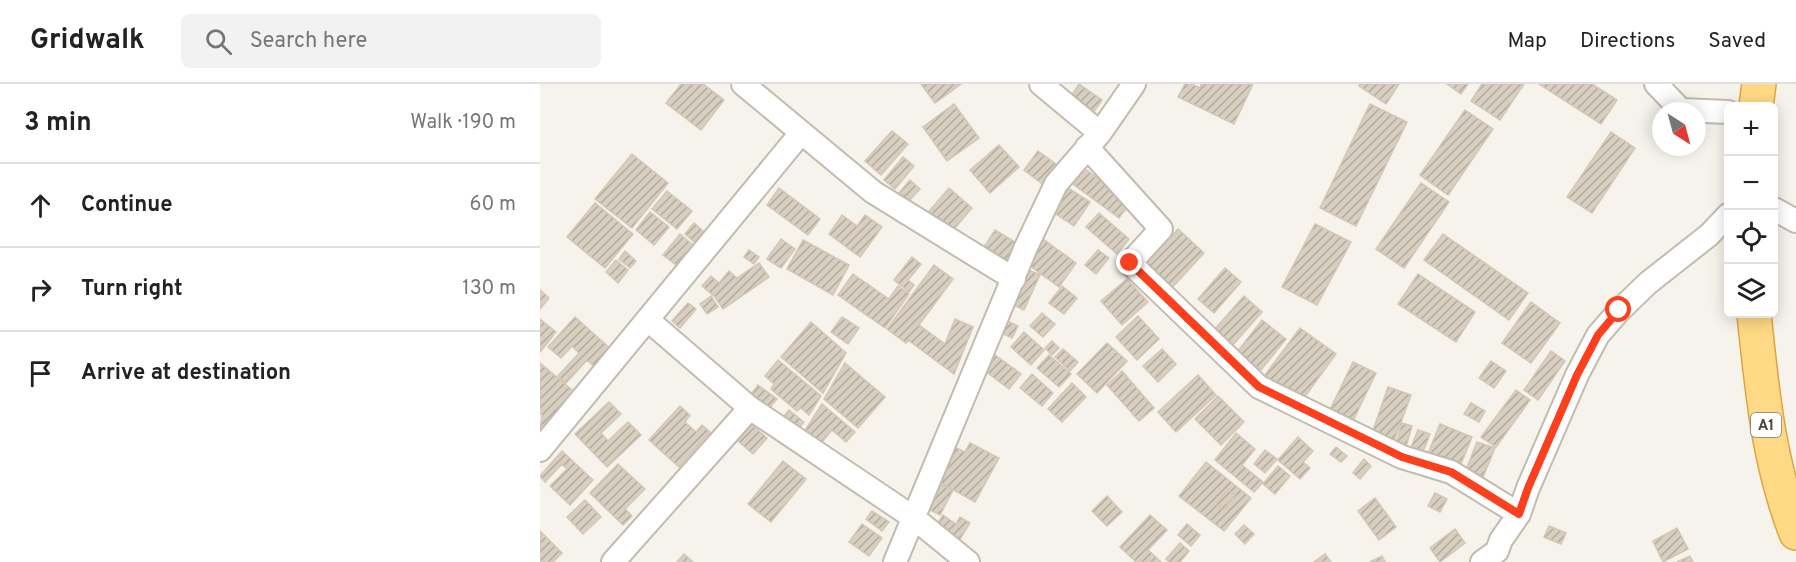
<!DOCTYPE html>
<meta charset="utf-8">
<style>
:root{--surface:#fff;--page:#f2f2f2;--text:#222;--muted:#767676;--line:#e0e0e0}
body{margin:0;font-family:Overpass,sans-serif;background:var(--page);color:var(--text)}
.controls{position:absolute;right:18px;top:18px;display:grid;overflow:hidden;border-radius:9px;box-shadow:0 3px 15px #0003}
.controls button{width:54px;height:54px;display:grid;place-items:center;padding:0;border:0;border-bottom:2px solid var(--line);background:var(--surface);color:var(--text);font:30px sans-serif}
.compass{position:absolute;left:1112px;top:18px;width:54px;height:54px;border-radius:50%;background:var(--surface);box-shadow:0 3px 15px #0003;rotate:144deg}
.stop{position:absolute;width:18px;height:18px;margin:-14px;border:4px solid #fc3f1d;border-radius:50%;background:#fff}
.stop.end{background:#fc3f1d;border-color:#fff;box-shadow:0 2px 6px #0008}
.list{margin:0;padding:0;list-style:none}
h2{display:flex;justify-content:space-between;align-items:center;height:78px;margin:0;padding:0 24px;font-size:26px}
h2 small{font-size:20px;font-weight:400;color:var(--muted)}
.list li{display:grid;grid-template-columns:39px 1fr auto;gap:18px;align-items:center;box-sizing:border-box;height:84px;padding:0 24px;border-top:2px solid var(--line)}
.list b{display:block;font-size:22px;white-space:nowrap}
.list em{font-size:20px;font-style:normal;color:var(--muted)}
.icon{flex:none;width:33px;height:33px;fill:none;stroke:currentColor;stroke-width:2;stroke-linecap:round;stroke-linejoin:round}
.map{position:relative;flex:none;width:1256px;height:478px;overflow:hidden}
header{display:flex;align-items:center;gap:36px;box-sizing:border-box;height:84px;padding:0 30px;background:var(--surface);border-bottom:2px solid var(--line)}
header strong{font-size:28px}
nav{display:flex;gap:33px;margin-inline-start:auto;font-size:21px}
.search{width:420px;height:54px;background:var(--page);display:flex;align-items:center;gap:15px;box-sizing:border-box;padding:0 21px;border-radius:9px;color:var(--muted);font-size:22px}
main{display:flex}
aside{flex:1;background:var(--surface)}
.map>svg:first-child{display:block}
.building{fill:url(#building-hatch);stroke:#d3c7b4;stroke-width:1.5;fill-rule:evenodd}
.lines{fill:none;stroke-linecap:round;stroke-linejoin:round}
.minor-casing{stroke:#c2bbae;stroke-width:26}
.trunk-casing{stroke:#e0a43c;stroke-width:36}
.minor{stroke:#fff;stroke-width:22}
.trunk{stroke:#ffd985;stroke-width:33}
.route{stroke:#fc3f1d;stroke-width:8}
.labels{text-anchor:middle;stroke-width:4.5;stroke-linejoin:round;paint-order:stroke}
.shield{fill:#fff;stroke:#817c74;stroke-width:1.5}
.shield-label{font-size:15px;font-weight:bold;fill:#4b4439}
</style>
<header>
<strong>Gridwalk</strong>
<div class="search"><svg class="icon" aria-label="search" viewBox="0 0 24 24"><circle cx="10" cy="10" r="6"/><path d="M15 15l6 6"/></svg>Search here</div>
<nav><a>Map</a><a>Directions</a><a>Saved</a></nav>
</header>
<main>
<aside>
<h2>3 min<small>Walk · 190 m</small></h2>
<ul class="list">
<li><svg class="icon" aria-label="ahead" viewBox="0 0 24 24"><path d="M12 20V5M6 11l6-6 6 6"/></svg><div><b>Continue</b></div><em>60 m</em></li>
<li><svg class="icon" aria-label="right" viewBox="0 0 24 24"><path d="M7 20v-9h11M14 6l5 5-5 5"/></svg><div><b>Turn right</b></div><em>130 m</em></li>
<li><svg class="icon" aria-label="arrive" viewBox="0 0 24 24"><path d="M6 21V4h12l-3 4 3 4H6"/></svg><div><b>Arrive at destination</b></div></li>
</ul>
</aside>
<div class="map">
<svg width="1256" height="478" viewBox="0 0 1256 478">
<defs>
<pattern id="building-hatch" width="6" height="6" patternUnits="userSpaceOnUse" patternTransform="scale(1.5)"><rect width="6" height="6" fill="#d8cfc1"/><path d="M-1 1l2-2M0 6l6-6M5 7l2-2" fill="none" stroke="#b1aa9e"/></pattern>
</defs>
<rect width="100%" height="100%" fill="#f6f3ec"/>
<path class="building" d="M141 0H163L184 16 161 46 126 19Z
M381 0H421L395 19Z
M539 0 562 16 551 32 528 17Z
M645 0H652L660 4 661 0H713L694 40 638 13Z
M820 0H859L846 20 819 2Z
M907 0H928L921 10Z
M942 0H984L960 36 931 17Z
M999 0H1052L1077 16 1061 40Z
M414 20 439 54 407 77 383 43Z
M830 20 867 38 816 142 780 124Z
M925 26 953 45 908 111 880 91Z
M352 47 368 60 341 91 325 77Z
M1071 48 1095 64 1052 129 1027 113Z
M459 61 479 83 450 109 430 86Z
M498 67 520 83 505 102 484 86Z
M92 70 128 99 92 144 55 115Z
M363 73 374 82 355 105 344 96Z
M545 85 591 118 579 134 533 100Z
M370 96 380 105 367 119 358 110Z
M881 99 909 118 864 184 836 165Z
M239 104 280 135 268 151 227 121Z
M409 104 432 124 409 151 385 132Z
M528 104 550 118 534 142 513 128Z
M127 107 152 127 137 145 112 125Z
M55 119 93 150 65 184 27 153Z
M110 128 129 143 114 161 96 146Z
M559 129 589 155 577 170 546 143Z
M302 131 317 142 325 131 342 143 320 173 289 150Z
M154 139 163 147 154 158 145 150Z
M775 140 811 158 777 221 742 203Z
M638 145 664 169 630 206 604 182Z
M455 146 478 160 464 183 441 168Z
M140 150 153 161 136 181 123 171Z
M903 150 988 209 969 236 884 176Z
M241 155 255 165 241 184 227 175Z
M503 155 536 179 519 203 486 179Z
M263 156 309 181 293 211 247 185Z
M209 166 219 173 214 180 204 173Z
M558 166 569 174 556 190 545 181Z
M85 167 96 177 90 184 79 175Z
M372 173 381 180 368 196 374 201 369 208 354 196Z
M76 176 88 186 78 199 66 188Z
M219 179 229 193 183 225 175 213 162 202 171 192 179 199 189 187 197 194Z
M394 181 413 195 379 241 405 260 415 235 433 243 414 290 368 256 366 259 347 245Z
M484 184 500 191 484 226 469 219Z
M685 184 701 198 674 229 658 215Z
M313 190 349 215 358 202 369 210 345 244 298 211Z
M878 190 935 228 916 258 858 220Z
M587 195 608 218 582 241 561 217Z
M522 202 537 214 524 230 509 219Z
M0 206 9 214 0 225Z
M171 212 178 223 167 230 160 220Z
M704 212 722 228 692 262 674 246Z
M991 218 1020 239 991 279 962 259Z
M148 219 156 225 140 244 132 237Z
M502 229 515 240 503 253 490 242Z
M598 232 619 255 597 276 576 253Z
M35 233 73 267 57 285 47 276 26 299 18 292 39 269 32 262 21 274 8 263Z
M302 233 319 244 308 260 291 248Z
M0 235 16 248 0 268Z
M463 235 478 242 472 254 457 247Z
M722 236 746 255 721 286 697 268Z
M271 238 306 269 283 309 241 273Z
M760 244 796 270 761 318 725 291Z
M484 248 504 266 491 281 471 263Z
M512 257 519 264 512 271 505 264Z
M567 259 587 277 557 309 537 290Z
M523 265 538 278 530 287 515 273Z
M622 265 636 280 618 298 603 282Z
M1011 267 1025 277 998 316 984 306Z
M451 268 481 290 469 305 440 283Z
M509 271 531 290 519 303 497 284Z
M238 276 281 312 269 331 261 324 257 327 231 305 234 300 225 292Z
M951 277 966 287 954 304 939 294Z
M813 278 836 289 811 341 788 330Z
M0 279 37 310 3 350 0 347 2 331 0 330Z
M305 279 345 313 318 344 284 315Z
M582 287 614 324 599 337 567 301Z
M492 290 513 309 502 322 480 304Z
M658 291 676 311 636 348 618 328Z
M532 299 546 313 522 338 508 325Z
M218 301 237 315 227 327 209 313Z
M848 303 871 311 853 360 831 352Z
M976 306 990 316 956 363 941 353Z
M678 312 704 338 681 361 655 335Z
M69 318 81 330 61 349 68 357 88 338 101 351 67 383 35 350Z
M931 319 945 327 939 338 924 330Z
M282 320 315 348 306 358 292 346 277 364 262 351Z
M140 322 150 331 145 338 156 348 162 341 170 348 139 383 109 356Z
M249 326 264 338 256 348 241 336Z
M862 339 872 342 866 363 856 360Z
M211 340 227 354 213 370 197 356Z
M900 340 932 353 919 385 887 372Z
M878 346 890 350 882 370 870 366Z
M696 349 715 365 702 381 723 398 714 408 675 376Z
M758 353 773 367 763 378 770 384 760 395 738 376Z
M937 358 955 364 943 393 926 386Z
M430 359 459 374 435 418 394 395 412 362 425 368Z
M796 363 807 372 801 378 790 370Z
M725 366 737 375 725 389 714 380Z
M22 367 53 396 30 421 10 402 27 385 22 380 5 398 0 392Z
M824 375 831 382 820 395 813 389Z
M243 377 266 395 231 438 208 420Z
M666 378 711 414 684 447 639 412ZM688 405 695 411 683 426 676 420Z
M78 380 105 405 85 425 92 432 83 441 50 409Z
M738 382 750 392 735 410 723 400Z
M399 399 413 406 400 431 386 424Z
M688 405 695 411 683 426 676 420Z
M895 409 907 415 900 428 888 422Z
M567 412 582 428 567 442 552 427Z
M835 414 856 443 839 456 818 427Z
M45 416 61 433 43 450 27 433Z
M332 427 349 438 342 447 326 435Z
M403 431 416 440 420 433 430 439 417 460 394 445Z
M610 431 627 446 608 466 621 478H596L580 463Z
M322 440 342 454 329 472 309 458Z
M647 440 660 451 651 462 638 451Z
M704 441 714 450 705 460 695 450Z
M1009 442 1026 449 1021 460 1004 453Z
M1137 444 1148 465 1123 478 1113 457Z
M915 445 925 459 900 478 890 464Z
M0 447 22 469 13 478H0Z
M640 459 649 467 640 478H629L626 475Z
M144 470 153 478H137Z
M785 470 791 478H774Z
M842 472 845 478H830Z
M1150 472 1153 478H1137Z"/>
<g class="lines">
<defs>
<path id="minor" d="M203 0 333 108 474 195
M501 0 560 49
M1116 0 1141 26 1188 28
M547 63 621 145 590 179 719 303 862 373 911 388 979 430
M1234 125 1256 137
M108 236 210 324 374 434 428 478
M0 366 261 49
M73 478 210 324
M355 478 486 163 516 100 560 49 594 0
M942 478 957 467 961 456 979 430 988 404 1037 291 1058 251 1079 227 1108 199 1169 151 1188 131"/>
<path id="trunk" d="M1216 22 1219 0
M1214 230C1222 305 1228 377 1256 449"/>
</defs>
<use href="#minor" class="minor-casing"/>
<use href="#trunk" class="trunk-casing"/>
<use href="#minor" class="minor"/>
<use href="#trunk" class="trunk"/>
</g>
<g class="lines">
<path class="route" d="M590 179 719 303 862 373 911 388 979 430 988 404 1037 291 1058 251 1079 226"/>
</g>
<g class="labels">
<rect class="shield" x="1211" y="329" width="30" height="24" rx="4.5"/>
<g class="shield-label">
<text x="1226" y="346">A1</text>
</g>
</g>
</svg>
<div class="controls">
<button>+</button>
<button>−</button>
<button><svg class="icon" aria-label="locate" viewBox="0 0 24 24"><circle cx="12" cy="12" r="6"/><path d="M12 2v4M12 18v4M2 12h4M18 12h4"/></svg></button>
<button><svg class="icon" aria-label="layers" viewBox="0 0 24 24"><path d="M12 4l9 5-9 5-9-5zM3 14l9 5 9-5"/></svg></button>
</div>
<svg class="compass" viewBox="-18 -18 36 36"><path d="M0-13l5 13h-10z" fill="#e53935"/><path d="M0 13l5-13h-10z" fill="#767676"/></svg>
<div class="stop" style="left:1079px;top:226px"></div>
<div class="stop end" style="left:590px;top:179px"></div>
</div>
</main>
